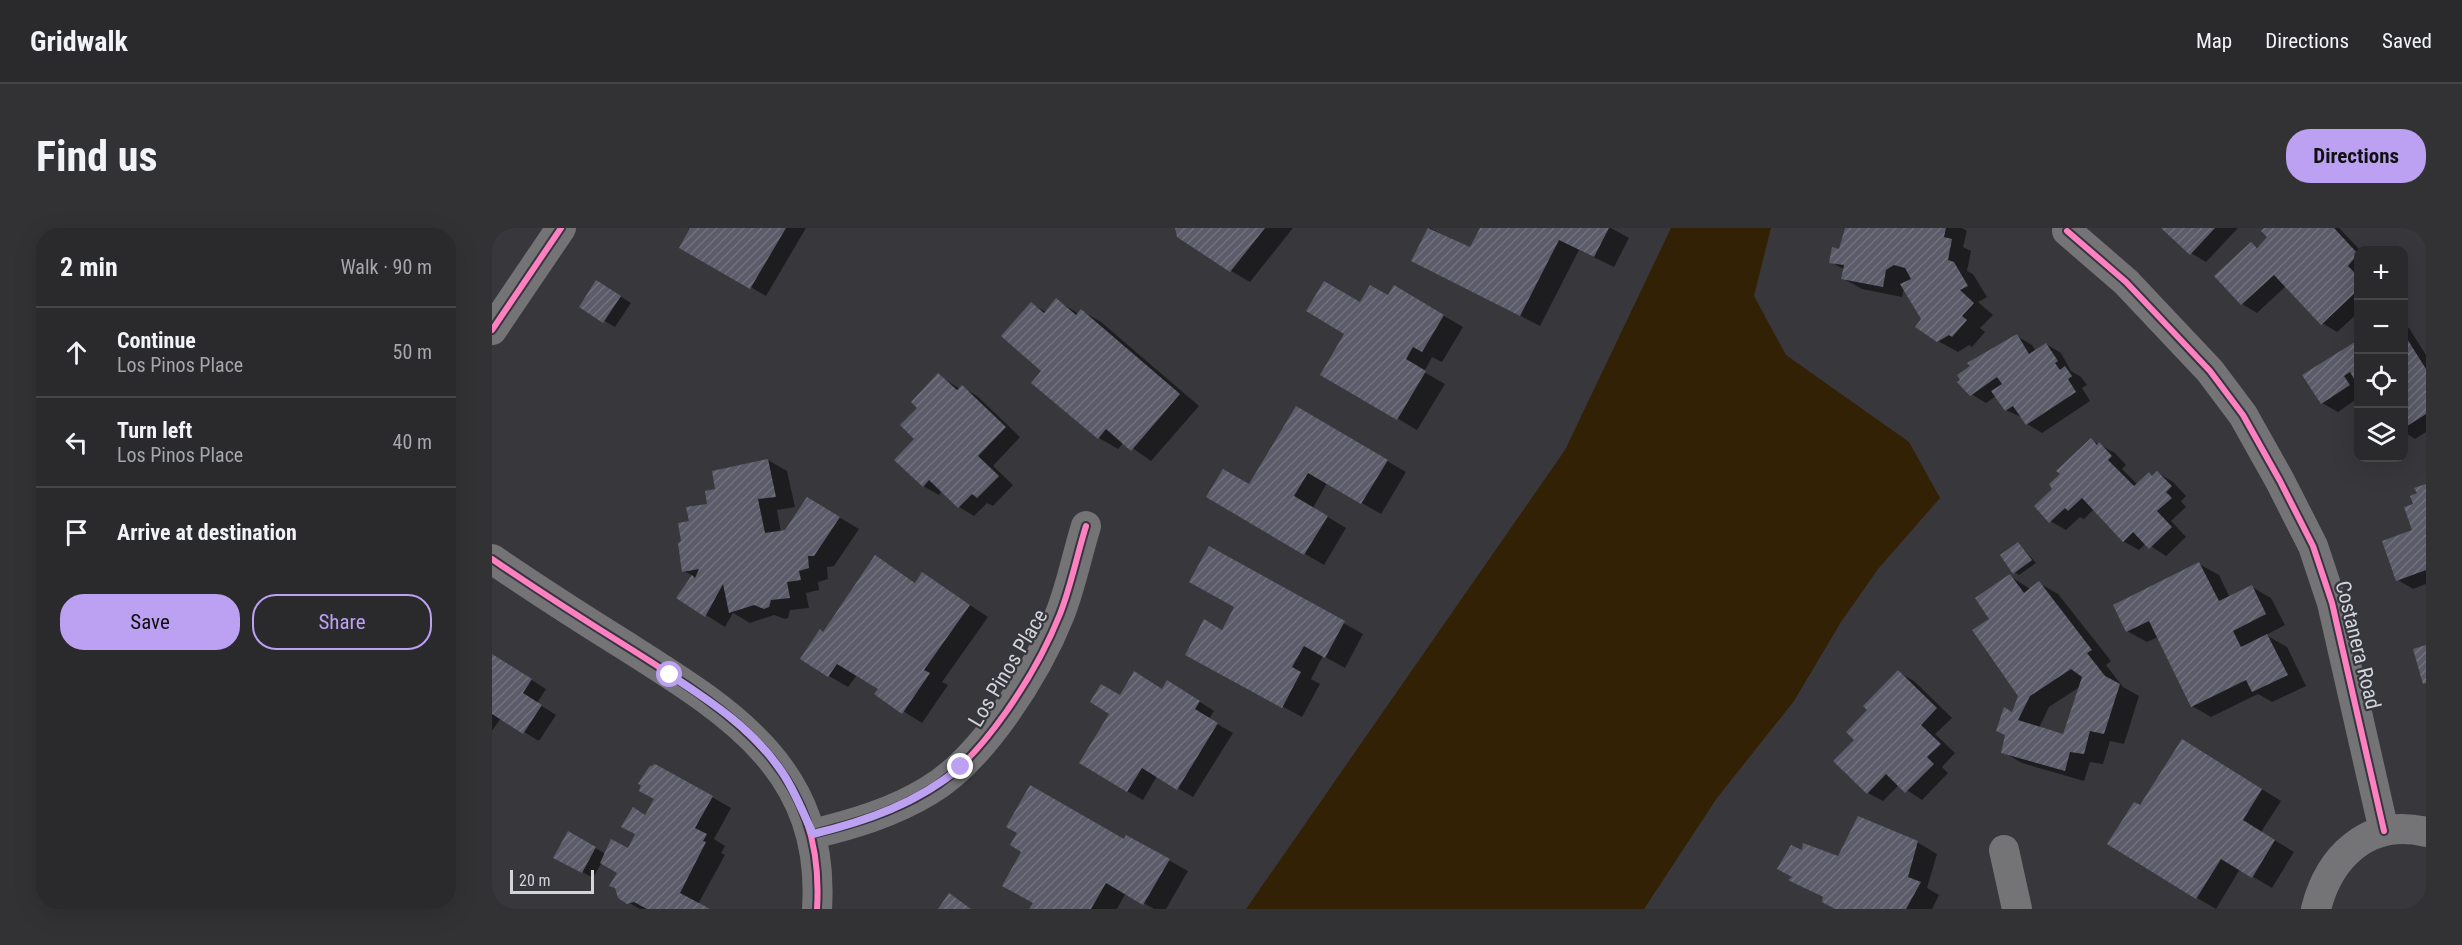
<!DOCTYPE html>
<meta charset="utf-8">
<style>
:root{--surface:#2a2a2d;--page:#323235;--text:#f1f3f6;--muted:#a5a7aa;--line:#464649;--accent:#bca0f2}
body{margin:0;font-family:"Roboto Condensed",sans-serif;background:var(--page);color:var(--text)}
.controls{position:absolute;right:18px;top:18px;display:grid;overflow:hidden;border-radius:12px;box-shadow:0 6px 24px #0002}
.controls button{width:54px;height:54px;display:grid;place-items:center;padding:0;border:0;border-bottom:2px solid var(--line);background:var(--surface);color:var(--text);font:30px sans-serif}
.scale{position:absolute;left:18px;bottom:15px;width:84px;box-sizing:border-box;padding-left:6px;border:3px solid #d3d4d9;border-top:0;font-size:16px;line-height:21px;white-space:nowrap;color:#d3d4d9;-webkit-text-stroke:4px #36363e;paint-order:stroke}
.stop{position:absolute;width:18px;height:18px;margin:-14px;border:4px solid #bca0f2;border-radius:50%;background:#fff}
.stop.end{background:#bca0f2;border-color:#fff;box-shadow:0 2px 6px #0008}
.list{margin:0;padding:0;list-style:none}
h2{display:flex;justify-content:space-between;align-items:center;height:78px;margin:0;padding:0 24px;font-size:26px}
h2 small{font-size:20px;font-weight:400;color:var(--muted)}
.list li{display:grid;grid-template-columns:39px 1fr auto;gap:18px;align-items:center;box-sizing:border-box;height:90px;padding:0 24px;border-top:2px solid var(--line)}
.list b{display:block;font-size:22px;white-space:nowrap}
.list p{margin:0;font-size:20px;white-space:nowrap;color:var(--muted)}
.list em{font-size:20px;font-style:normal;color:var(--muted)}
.actions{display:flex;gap:12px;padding:18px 24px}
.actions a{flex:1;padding:14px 0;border:2px solid var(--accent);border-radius:24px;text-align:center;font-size:21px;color:var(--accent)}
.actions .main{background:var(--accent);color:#111}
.icon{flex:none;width:33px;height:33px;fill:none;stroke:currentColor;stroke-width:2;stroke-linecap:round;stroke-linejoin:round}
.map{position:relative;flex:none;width:1934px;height:681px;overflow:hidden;border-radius:24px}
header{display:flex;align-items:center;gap:36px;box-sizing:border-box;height:84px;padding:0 30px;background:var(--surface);border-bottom:2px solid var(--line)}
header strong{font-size:28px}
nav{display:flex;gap:33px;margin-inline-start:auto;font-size:21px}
.intro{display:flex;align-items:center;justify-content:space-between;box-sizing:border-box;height:144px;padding:0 36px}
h1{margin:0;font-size:42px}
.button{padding:15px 27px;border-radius:24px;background:var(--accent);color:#111;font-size:21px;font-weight:700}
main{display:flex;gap:36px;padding:0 36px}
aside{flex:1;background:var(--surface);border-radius:24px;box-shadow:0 6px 24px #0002}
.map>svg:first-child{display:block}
.water{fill:#322105}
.shadow{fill:#0007;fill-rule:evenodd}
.building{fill:url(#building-hatch);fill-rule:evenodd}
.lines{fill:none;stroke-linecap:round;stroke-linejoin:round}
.minor{stroke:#747476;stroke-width:30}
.cycleway-casing{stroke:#36363e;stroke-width:10}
.cycleway{stroke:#ff80c0;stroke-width:6}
.route{stroke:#bca0f2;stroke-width:8}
.labels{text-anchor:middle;stroke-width:4.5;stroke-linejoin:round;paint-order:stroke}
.street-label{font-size:21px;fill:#d3d4d9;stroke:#36363e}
</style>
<header>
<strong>Gridwalk</strong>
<nav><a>Map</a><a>Directions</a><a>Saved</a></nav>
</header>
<div class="intro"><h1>Find us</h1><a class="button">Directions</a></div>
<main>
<aside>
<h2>2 min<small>Walk · 90 m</small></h2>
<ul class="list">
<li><svg class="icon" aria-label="ahead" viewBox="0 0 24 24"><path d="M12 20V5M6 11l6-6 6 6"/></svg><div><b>Continue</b><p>Los Pinos Place</p></div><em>50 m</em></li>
<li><svg class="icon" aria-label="left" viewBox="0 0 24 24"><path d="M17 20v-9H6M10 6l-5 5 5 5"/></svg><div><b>Turn left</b><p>Los Pinos Place</p></div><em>40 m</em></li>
<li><svg class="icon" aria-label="arrive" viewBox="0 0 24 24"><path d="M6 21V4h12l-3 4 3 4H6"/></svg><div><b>Arrive at destination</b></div></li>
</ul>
<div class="actions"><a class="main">Save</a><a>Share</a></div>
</aside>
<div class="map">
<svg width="1934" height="681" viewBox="0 0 1934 681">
<defs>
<pattern id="building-hatch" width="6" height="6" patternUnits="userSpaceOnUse" patternTransform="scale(1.5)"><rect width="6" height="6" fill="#5b5b69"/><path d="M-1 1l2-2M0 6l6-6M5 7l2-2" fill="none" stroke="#72727e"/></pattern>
</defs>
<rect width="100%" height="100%" fill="#38383c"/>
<path class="water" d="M1179 0H1279L1262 68 1294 127 1417 214 1448 270 1386 341 1349 394 1302 473 1225 570 1152 681H754L1073 222Z"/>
<path class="shadow" d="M200 0H314L274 68 189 19Z
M684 0H801L758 54 739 43Z
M938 0 979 21 990 0H1119L1137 10 1122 39 1087 22 1048 98 921 33Z
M1355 0H1470L1475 3 1471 19 1479 23 1475 43 1481 46 1495 69 1486 74 1501 87 1488 100 1493 104 1480 119 1477 117 1466 124 1446 113 1412 60 1410 69 1370 61 1350 50 1353 42 1339 34 1348 23Z
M1671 0H1746L1714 34 1699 25Z
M1774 0H1847L1868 22 1866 85 1845 104 1830 95 1794 58 1765 85 1750 76 1759 16 1767 20 1777 10Z
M903 59 971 99 950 134 940 129 932 144 953 156 925 202 830 146 869 76 897 69Z
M115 60 139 75 123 99 89 79Z
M564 72 587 86 590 83 609 94 707 178 659 233 632 214 626 221 607 210 552 143 539 76 554 84Z
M1912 97 1917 100 1934 127V204L1923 211 1912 204Z
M1525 108 1540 117 1544 123 1554 116 1569 125 1579 143 1589 149 1595 157 1590 160 1598 173 1550 205 1535 196 1531 190 1514 182 1504 168 1494 175 1479 166Z
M1866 113V170L1846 184 1830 175 1812 148Z
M446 147 468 161 470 159 485 168 528 209 501 238 521 257 501 278 495 275 482 288 467 279 450 263 447 267 431 258 424 211 427 180Z
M804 180 914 244 889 286 835 255 821 280 854 300 832 337 716 269 758 258Z
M1599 212 1623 225 1634 237 1630 241 1646 257 1657 246 1662 249 1666 245 1681 254 1694 268 1689 273 1694 279 1679 293 1694 309 1674 328 1654 315 1647 322 1631 313 1602 281 1592 291 1588 289 1574 302 1558 293 1562 261 1570 246Z
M276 232 295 243 303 279 285 282 289 304 335 282 367 301 342 338 335 339 336 351 326 354 327 362 314 365 317 380 298 382 296 390 293 391 282 387 258 395 241 385 233 399 187 370 201 348 192 343 191 313 199 294 216 277 225 262Z
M1934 257V356L1921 361 1906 352 1922 303 1923 277Z
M1526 315 1544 335 1527 347 1522 344Z
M717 320 871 406 853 440 831 428 819 451 828 456 810 489 714 437 744 379Z
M384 329 425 356 431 346 496 389 450 454 456 457 430 495 384 466 388 461 365 447 356 459 337 448 332 405Z
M1707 336 1727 347 1738 370 1760 359 1779 370 1793 397 1774 407 1795 419 1814 458 1780 474 1766 466 1719 489 1700 478 1666 409 1655 414 1635 403Z
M1518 348 1538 361 1547 355 1566 366 1619 433 1614 437 1631 459 1647 468 1632 516 1618 513 1611 536 1598 534 1592 553 1530 535 1511 524 1528 468 1499 391ZM1589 458 1572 508 1547 500 1557 479Z
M0 427 54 461 45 475 64 487 47 513 9 490 0 503Z
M1406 444 1422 453 1460 490 1443 506 1463 525 1450 539 1456 545 1430 572 1407 557 1391 573 1376 565 1364 511 1377 482Z
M671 462 691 463 722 483 717 491 741 505 701 569 665 548 651 572 635 563 628 469Z
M1709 524 1789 573 1769 604 1802 624 1780 660 1748 641 1724 681 1705 670 1649 579Z
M220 569 239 580 222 611 233 618 229 625 233 627 206 676 215 681H148L127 669 125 661 119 658 127 644 110 634 101 650 63 629 76 605 114 626 136 622 154 589Z
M527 605 632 613 635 609 696 643 674 681H662L634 665 625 681H539L543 675Z
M1425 614 1445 626 1435 660 1447 667 1440 681H1345L1332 670 1299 652 1311 624 1346 630Z"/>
<path class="building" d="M198 0H294L258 61 187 20Z
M683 0H773L738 44 685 9Z
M936 0 978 19 988 0H1117L1102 29 1067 12 1028 88 919 33Z
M1353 0H1454L1452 9 1460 11 1456 32 1462 34 1476 58 1468 62 1482 75 1470 88 1475 92 1460 109 1457 107 1445 114 1423 99 1429 91 1408 56 1419 51 1413 40 1402 37 1394 42 1391 59 1349 51 1352 37 1337 35 1340 19 1347 21Z
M1669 0H1723L1698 27Z
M1772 0H1842L1866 26 1856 38 1866 48V62L1829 97 1782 47 1749 77 1722 48 1759 14 1765 20 1775 9 1769 3Z
M104 52 129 68 111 95 87 79Z
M832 53 868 74 878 57 896 67 902 57 952 87 930 124 921 119 914 131 934 143 905 192 828 147 852 106 814 83Z
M564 70 584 87 589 81 688 166 639 223 614 201 606 211 539 155 549 143 509 108 539 74 552 85Z
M1525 106 1537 126 1554 115 1566 133 1563 135 1568 142 1573 138 1580 148 1576 151 1584 164 1534 197 1521 178 1513 183 1499 163 1510 156 1505 149 1478 168 1465 154 1468 152 1465 147 1478 138 1475 135Z
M1912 106 1934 141V186L1912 200Z
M1866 112V158L1858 144 1852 148 1858 157 1829 176 1810 147Z
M446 145 465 162 470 157 514 199 486 228 507 248 485 270 480 266 466 280 437 252 431 259 402 232 422 211 408 197 425 180 419 174Z
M804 178 896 232 869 276 816 245 802 268 836 288 812 327 714 269 731 241 757 256Z
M1599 210 1605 217 1607 214 1620 228 1616 232 1642 258 1657 244 1660 248 1665 243 1680 258 1674 264 1680 270 1665 283 1680 299 1657 321 1641 304 1631 314 1590 270 1576 283 1573 280 1557 295 1542 278 1560 261 1557 256 1568 246 1564 243Z
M276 231 284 269 266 271 273 305 293 302 315 269 348 289 322 328H316L317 340 307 343 309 352 295 354 298 370 279 372 277 379 272 381 262 377 237 385 231 356 213 389 184 370 200 347 203 350 207 341 190 344 186 315 189 313 186 295 197 293 194 279 215 276 213 263 223 261 220 243Z
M1934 256V342L1904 353 1890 313 1920 302 1912 279 1921 276 1918 268 1925 265 1922 260Z
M1526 314 1540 332 1521 346 1508 327Z
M717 318 853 393 833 430 812 418 800 439 809 444 790 480 693 427 712 391 730 402 742 379 697 354Z
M383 327 423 355 430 344 478 377 432 442 438 445 410 486 382 466 386 461 345 436 336 449 308 431 328 401 331 404Z
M1707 334 1727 373 1760 357 1774 386 1741 403 1749 419 1775 406 1796 447 1760 464 1754 452 1699 479 1657 393 1634 404 1621 377Z
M1518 346 1532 365 1547 353 1600 422 1595 425 1613 448 1628 456 1612 506 1598 503 1592 526 1578 524 1573 543 1509 525 1513 507 1504 503 1512 479 1520 484 1526 468 1480 402 1497 391 1483 370ZM1579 441 1590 449 1571 506 1526 492 1538 468Z
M1934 417V455L1931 456 1921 421Z
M0 426 40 451 31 465 50 477 31 506 0 486Z
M1406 442 1445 480 1429 497 1449 516 1435 529 1442 536 1413 565 1394 546 1375 566 1341 533 1362 512 1354 504 1375 482 1371 478Z
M642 443 670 461 675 452 708 473 703 481 726 495 685 562 650 540 635 564 587 535 617 486 598 474 609 456 628 467Z
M1690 511 1770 561 1751 592 1783 612 1760 650 1729 631 1704 671 1615 616 1642 574 1648 577Z
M163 536 221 568 203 600 215 606 211 613 214 614 188 665 218 681H155L142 674 135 676 126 670 123 660 117 658 125 645 108 635 119 611 136 620 143 606 129 599 141 579 153 587 162 571 147 563 149 557 146 556 157 539Z
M538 557 632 611 634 607 678 631 651 677 614 655 599 681H537L541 675 510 658 529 624 518 617 525 605 514 599Z
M1366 588 1426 613 1416 649 1429 654 1414 681H1343L1330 674 1331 669 1296 652 1300 649 1285 641 1299 617 1310 622 1311 615 1346 628Z
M76 603 104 619 90 645 61 630Z
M457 665 479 681H446Z"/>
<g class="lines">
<path class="minor" d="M1575 3 1634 54 1718 143 1751 187 1788 253 1821 318 1840 375 1892 603
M0 102 69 0
M0 331C44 361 89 390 134 418 238 484 334 541 325 681
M321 606C361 596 400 585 436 563 490 532 545 444 568 386 579 358 585 327 594 298
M1512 622 1525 681
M1824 681C1837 629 1876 590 1934 604"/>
<defs>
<path id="cycleway" d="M1575 3 1634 54 1718 143 1751 187 1788 253 1821 318 1840 375 1892 603
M0 102 69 0
M0 331C44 361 89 390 134 418 238 484 334 541 325 681
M321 606C361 596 400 585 436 563 490 532 545 444 568 386 579 358 585 327 594 298"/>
</defs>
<use href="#cycleway" class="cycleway-casing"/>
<use href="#cycleway" class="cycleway"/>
</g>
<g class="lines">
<path class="route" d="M178 447C220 474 262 502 290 544 303 563 311 585 321 606 375 593 425 575 469 539"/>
</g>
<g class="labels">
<g class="street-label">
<text transform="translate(1866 417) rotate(76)" y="7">Costanera Road</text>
<text transform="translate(516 440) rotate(-59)" y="7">Los Pinos Place</text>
</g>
</g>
</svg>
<div class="controls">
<button>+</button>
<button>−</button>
<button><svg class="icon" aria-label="locate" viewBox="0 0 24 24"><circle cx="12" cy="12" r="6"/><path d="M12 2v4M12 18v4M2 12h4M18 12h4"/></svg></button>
<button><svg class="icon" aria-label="layers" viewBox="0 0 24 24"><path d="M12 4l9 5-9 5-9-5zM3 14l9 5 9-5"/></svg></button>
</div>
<div class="scale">20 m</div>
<div class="stop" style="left:178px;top:447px"></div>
<div class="stop end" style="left:469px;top:539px"></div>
</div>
</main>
